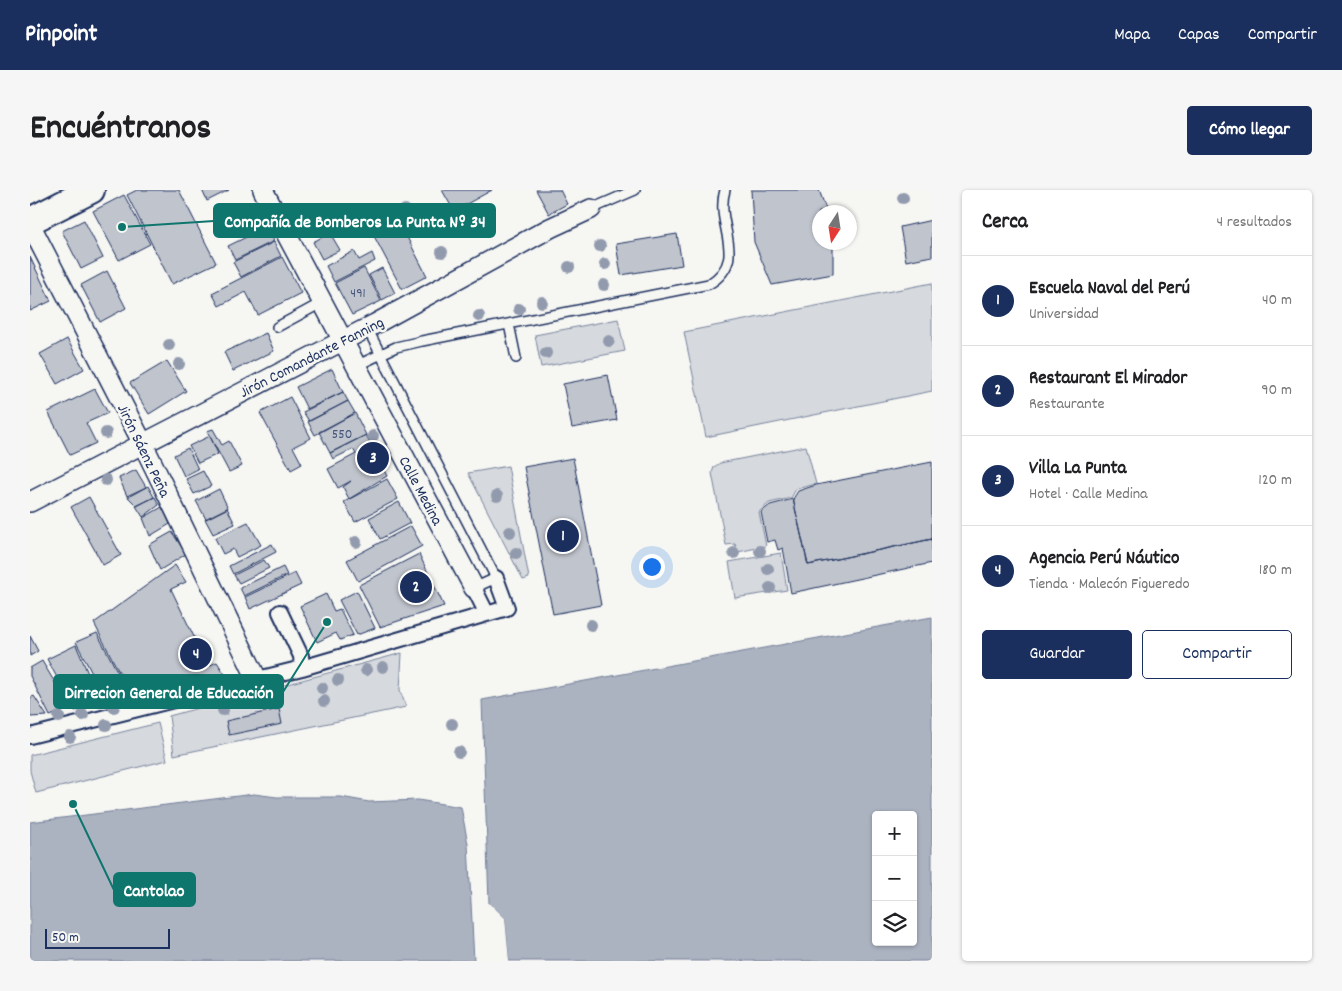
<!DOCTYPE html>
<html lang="es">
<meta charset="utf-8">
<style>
:root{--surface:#fff;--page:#f6f6f6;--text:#202124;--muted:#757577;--line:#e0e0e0;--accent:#1b2f5e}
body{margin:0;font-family:Dekko,sans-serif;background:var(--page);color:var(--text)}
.controls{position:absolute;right:15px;bottom:15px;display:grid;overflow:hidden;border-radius:5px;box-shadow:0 1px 4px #0004}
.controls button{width:45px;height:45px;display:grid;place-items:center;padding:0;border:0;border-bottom:1px solid var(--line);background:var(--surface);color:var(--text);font:25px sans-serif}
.compass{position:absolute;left:782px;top:15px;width:45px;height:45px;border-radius:50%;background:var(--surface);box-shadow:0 1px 4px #0004;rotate:192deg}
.scale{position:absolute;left:15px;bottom:12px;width:125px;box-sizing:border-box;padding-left:5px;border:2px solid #1b2f5e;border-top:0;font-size:14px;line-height:18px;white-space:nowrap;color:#1b2f5e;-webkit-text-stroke:4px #f6f6f2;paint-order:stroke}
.you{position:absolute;left:621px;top:376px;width:18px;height:18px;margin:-12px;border:4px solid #fff;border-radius:50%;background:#1a73e8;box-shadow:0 0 0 8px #1a73e833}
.badge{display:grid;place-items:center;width:32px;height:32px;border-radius:50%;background:var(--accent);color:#fff;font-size:16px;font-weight:700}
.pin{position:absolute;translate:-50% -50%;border:2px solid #fff;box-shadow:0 1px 5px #0006}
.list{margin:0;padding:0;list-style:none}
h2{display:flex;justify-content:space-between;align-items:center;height:65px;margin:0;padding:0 20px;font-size:21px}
h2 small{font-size:16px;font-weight:400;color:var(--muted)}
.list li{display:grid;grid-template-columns:32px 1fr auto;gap:15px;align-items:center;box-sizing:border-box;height:90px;padding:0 20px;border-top:1px solid var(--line)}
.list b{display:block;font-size:19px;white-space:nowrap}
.list p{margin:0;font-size:16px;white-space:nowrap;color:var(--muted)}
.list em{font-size:16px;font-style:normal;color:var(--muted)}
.actions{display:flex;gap:10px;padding:15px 20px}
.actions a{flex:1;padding:11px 0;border:1px solid var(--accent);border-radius:5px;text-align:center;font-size:18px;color:var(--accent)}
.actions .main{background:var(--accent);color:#fff}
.icon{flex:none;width:28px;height:28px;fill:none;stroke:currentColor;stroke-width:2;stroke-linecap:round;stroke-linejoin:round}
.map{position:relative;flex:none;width:902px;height:771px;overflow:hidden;border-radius:5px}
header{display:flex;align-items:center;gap:30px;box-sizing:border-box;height:70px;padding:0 25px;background:var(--accent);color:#fff}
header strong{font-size:24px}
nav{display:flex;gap:28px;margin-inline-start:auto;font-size:18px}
.intro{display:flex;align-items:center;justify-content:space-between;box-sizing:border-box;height:120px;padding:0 30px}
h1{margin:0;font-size:35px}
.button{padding:12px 22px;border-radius:5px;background:var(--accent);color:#fff;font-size:18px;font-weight:700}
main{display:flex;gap:30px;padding:0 30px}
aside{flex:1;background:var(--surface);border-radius:5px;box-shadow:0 1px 4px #0004}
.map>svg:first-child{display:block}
.green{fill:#d6d9dd;stroke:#78849e}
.water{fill:#abb2c0;stroke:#717e99;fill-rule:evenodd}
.pier{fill:#f6f6f2}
.building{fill:#c0c4cd;stroke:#1b2f5e}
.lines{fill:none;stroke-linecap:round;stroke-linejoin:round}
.service-casing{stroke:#1b2f5e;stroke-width:12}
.pedestrian-casing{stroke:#1b2f5e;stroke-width:18}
.minor-casing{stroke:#1b2f5e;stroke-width:22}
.secondary-casing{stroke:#1b2f5e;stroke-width:30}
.service{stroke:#f6f6f2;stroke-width:9}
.pedestrian{stroke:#f6f6f2;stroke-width:14}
.minor{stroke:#f6f6f2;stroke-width:19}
.secondary{stroke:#f6f6f2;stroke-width:26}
.tree{fill:#929bae}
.labels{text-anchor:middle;stroke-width:5;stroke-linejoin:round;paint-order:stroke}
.number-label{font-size:14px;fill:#44547a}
.street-label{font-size:16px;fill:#1b2f5e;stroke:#f6f6f2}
.leader{fill:none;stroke:#0f766e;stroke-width:2}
.callout-dot{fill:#0f766e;stroke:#f6f6f2;stroke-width:2}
.callout{fill:#0f766e;stroke:#0f766e;stroke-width:2}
.callout-label{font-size:18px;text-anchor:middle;font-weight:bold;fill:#fff}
</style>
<header>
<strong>Pinpoint</strong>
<nav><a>Mapa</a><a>Capas</a><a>Compartir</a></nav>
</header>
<div class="intro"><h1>Encuéntranos</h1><a class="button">Cómo llegar</a></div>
<main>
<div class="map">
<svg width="902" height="771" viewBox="0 0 902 771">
<rect width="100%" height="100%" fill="#f6f6f2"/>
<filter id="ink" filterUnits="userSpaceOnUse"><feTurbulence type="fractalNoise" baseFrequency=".02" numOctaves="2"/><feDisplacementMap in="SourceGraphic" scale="10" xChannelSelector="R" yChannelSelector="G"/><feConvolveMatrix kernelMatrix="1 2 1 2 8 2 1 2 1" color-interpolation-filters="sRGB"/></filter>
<g filter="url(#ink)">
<path class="green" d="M902 93V201L676 247 654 142Z
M588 129 595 161 511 177 505 145Z
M776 256 786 294 766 299 761 308 739 313 729 322 736 356 708 362 705 354 696 355 682 283 684 277 690 273Z
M478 276 499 388 493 390 438 283Z
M751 363 757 400 705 408 699 372Z
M372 463 370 500 376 517 144 565 139 526Z
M128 533 137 570 6 603 0 581V565Z"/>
<path class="water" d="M902 427V771H479L475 728 459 713 452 510ZM846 625H883V752H846Z
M224 604 247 607H311L339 612 388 610 431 617 438 654 444 771H0V632Z"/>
<path class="pier" d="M459 713 475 728 479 771H476L473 729 459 717Z"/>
<path class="building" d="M107 0H149L186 73 142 94 97 5Z
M172 0H199L177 11Z
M412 0H462L424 21Z
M506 0H530L537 14 519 24Z
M721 0H789L797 22H789V52H803V84L742 95 724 52Z
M94 5 120 54 89 70 63 21Z
M361 16 397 86 372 99 335 29Z
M54 30 73 68 51 79 32 41Z
M902 30V66L876 71 870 37Z
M237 37 244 51 205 70 198 56Z
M300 43 310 60 292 69 283 52Z
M647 44 652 75 591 85 586 54Z
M244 52 251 66 211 87 203 72Z
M324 61 329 70 342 63 345 71 304 92 296 76Z
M0 67 21 111 0 121Z
M252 67 271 103 228 125 216 102 189 116 182 103Z
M334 78 351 111 322 125 305 93Z
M352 78 365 103 352 110 339 85Z
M77 81 96 118 70 132 51 95Z
M236 143 244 161 203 181 194 162Z
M37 149 54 179 27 194 10 164Z
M137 171 156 201 119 224 100 193Z
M302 179 313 202 277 219 266 197Z
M578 185 587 230 542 238 533 194Z
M65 199 78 223 56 233 66 253 40 265 18 222Z
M313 202 318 211 279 231 273 222Z
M260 207 281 248 263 257 272 274 261 280 230 223Z
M318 211 325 223 285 245 278 232Z
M325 223 336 245 300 263 289 242Z
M183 239 192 255 199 251 212 276 199 282 177 241Z
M336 245 357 286 319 309 313 297 321 291 308 298 298 279 326 264 323 259 303 269 300 263Z
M180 246 188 264 168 273 159 256Z
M158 258 168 279 154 286 144 265Z
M543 268 571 415 523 424 494 277Z
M902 272V349L778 375 763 309 768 301 786 295Z
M106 280 116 297 97 306 89 288Z
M173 281 181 296 164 304 156 289Z
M357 289 368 309 325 332 314 312Z
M118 296 124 307 107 316 98 307Z
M189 299 198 318 176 329 166 311Z
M59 307 91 365 73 375 41 317Z
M125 307 129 315 113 327 106 316Z
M763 309 778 375 902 349V373L761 403 753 358 748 360 745 350 737 352 731 322 740 315Z
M369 312 380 333 350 349 339 328Z
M132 317 140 334 120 346 113 328Z
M197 318 205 334 183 344 175 329Z
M218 332 231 355 207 367 203 359 193 364 185 348Z
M381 336 392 356 328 391 317 370Z
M142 342 156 364 130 380 119 355Z
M242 354 246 362 203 384 199 376Z
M389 364 414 416 350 437 329 395Z
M234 370 239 378 209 393 204 385Z
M145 375 156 392 141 399 178 476 187 472 196 486 110 507 88 480 64 433Z
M253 377 257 385 214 406 210 398Z
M265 383 271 395 220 419 215 407Z
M327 401 345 438 327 445 309 410Z
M296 404 304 421 310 419 323 445 310 450 306 443 287 452 270 416Z
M67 443 97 500 76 511 46 452Z
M0 446 8 461 0 466Z
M46 455 70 512 45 521 17 469Z
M12 471 40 518 20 526 0 486V478Z
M4 506 17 526 0 527V508Z
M249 519 252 534 199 545 196 531Z"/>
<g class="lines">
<defs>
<path id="service" d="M561 19 605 0
M479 134 486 168
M247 137 293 112
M337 138 466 388 444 398
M326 176 366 157 392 151 679 94C720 69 684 36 695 0"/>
<path id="pedestrian" d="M444 398 457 424
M250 422 271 466 272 478
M0 546 272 478 477 418 466 388"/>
<path id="minor" d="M233 0 444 398
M0 34 112 252 227 489
M0 312 345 134 520 38 561 19"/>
<path id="secondary" d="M0 31 61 0"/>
</defs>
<use href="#service" class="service-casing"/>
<use href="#pedestrian" class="pedestrian-casing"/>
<use href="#minor" class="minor-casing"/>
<use href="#secondary" class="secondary-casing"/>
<use href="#service" class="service"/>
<use href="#pedestrian" class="pedestrian"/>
<use href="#minor" class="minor"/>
<use href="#secondary" class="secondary"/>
</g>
<g class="tree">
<circle cx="873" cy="8" r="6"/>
<circle cx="375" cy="20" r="6"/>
<circle cx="570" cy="56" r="6"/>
<circle cx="412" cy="62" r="6"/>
<circle cx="575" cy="74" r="6"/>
<circle cx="539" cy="77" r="6"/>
<circle cx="574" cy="95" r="6"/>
<circle cx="512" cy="112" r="6"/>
<circle cx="489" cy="119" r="6"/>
<circle cx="449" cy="126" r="6"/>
<circle cx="579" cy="151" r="6"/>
<circle cx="139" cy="155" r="6"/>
<circle cx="516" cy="163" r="6"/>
<circle cx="149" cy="174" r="6"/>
<circle cx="76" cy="243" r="6"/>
<circle cx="343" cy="246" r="6"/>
<circle cx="353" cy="264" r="6"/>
<circle cx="76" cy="290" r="6"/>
<circle cx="467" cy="306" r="6"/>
<circle cx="480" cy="342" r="6"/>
<circle cx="326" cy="352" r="6"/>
<circle cx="730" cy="361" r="6"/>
<circle cx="486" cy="363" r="6"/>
<circle cx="704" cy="363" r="6"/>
<circle cx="738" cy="379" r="6"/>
<circle cx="740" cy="398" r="6"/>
<circle cx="561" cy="435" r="6"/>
<circle cx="353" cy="477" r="6"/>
<circle cx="336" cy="480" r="6"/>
<circle cx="308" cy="490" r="6"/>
<circle cx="292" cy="498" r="6"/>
<circle cx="294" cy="511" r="6"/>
<circle cx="84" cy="517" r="6"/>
<circle cx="193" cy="520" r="6"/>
<circle cx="53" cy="525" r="6"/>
<circle cx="29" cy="527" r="6"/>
<circle cx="422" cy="534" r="6"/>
<circle cx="76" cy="535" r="6"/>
<circle cx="40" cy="547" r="6"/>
<circle cx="429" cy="562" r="6"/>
</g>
</g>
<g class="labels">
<g class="number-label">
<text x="328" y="107">491</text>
<text x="312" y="248">550</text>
</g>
<g class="street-label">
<text transform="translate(281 166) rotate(-27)" y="6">Jirón Comandante Fanning</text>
<text transform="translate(115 260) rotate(64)" y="6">Jirón Sáenz Peña</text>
<text transform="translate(392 300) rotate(62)" y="6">Calle Medina</text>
</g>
</g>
<path class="leader" d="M92 37L184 31M297 432L253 502M43 614L84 700"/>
<g class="callout-dot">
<circle cx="92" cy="37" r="5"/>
<circle cx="297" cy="432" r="5"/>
<circle cx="43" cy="614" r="5"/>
</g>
<g class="callout">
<rect x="184" y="14" width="281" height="33" rx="5"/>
<rect x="24" y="485" width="229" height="33" rx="5"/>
<rect x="84" y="683" width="81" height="33" rx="5"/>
</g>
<g class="callout-label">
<text x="325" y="37">Compañía de Bomberos La Punta Nº 34</text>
<text x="139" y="508">Dirrecion General de Educación</text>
<text x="124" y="706">Cantolao</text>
</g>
</svg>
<div class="controls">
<button>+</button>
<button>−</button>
<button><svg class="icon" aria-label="layers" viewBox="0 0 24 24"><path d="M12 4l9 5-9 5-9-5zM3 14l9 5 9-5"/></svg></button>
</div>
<svg class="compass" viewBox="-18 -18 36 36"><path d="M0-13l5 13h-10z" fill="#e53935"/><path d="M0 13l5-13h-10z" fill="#757577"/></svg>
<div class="scale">50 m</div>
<div class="you"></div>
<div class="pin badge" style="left:533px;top:346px">1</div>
<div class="pin badge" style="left:386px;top:397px">2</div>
<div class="pin badge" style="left:343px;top:268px">3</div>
<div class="pin badge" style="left:166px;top:464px">4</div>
</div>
<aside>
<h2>Cerca<small>4 resultados</small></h2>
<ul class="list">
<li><span class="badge">1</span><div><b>Escuela Naval del Perú</b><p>Universidad</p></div><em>40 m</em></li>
<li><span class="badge">2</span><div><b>Restaurant El Mirador</b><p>Restaurante</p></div><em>90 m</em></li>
<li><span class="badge">3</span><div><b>Villa La Punta</b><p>Hotel · Calle Medina</p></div><em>120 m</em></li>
<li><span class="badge">4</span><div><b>Agencia Perú Náutico</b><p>Tienda · Malecón Figueredo</p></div><em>180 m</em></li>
</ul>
<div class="actions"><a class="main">Guardar</a><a>Compartir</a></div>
</aside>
</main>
